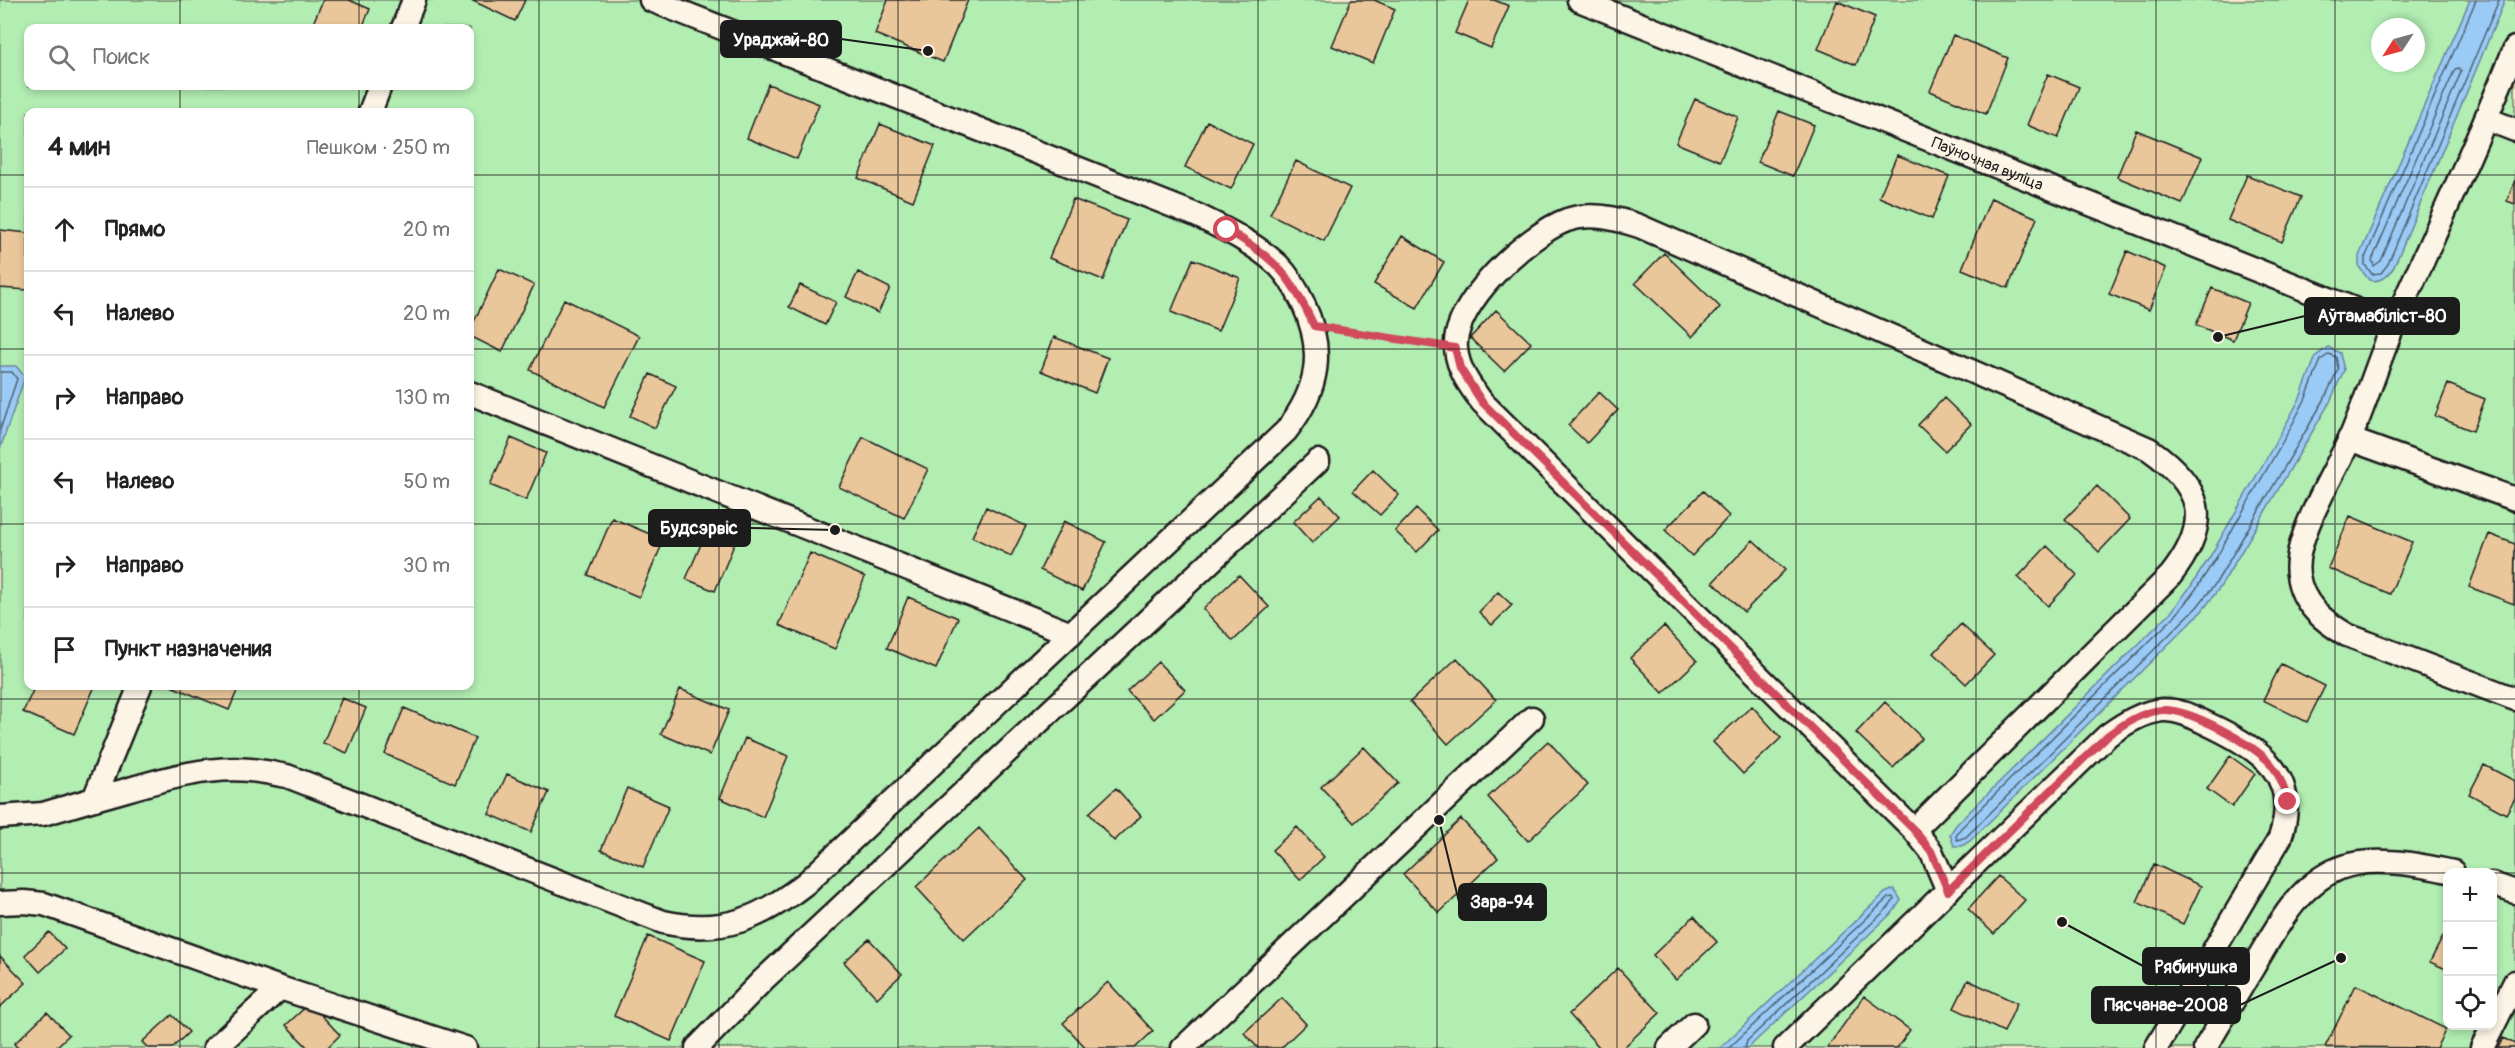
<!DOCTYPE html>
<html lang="ru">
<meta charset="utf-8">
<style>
:root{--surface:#fff;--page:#f2f2f2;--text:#222;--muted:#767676;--line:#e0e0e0}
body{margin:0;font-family:Pangolin,sans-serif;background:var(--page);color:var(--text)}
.controls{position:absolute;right:18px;bottom:18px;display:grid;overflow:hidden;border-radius:12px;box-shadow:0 3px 9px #0003}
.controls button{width:54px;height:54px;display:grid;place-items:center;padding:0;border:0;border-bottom:2px solid var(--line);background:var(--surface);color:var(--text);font:30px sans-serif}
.compass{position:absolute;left:2371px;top:18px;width:54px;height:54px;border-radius:50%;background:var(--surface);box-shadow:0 3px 9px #0003;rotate:234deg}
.stop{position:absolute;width:18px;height:18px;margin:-14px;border:4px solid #d1495b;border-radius:50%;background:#fff}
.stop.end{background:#d1495b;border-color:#fff;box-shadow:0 2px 6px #0008}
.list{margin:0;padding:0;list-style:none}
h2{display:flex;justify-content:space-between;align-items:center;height:78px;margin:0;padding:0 24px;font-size:26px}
h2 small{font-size:20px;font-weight:400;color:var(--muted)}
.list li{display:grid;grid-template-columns:39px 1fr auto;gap:18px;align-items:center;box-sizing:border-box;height:84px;padding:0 24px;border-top:2px solid var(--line)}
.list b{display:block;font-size:22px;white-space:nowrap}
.list em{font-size:20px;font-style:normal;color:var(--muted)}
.icon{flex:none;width:33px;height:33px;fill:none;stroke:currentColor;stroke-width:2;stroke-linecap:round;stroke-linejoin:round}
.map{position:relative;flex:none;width:2515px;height:1048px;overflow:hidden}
.search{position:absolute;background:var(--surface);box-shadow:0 3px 9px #0003;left:24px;top:24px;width:450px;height:66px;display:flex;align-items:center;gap:15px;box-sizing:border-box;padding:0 21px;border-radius:12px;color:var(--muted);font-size:22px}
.panel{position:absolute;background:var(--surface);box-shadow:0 3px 9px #0003;left:24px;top:108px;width:450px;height:582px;border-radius:12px}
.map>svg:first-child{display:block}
.green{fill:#b2edb2;stroke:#678467;stroke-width:1.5;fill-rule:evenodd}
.water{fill:#9acaf6;stroke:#68849f;stroke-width:1.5}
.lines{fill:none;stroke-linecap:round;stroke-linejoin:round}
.shore{stroke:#4e6273;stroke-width:1.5}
.building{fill:#eac79b;stroke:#1c1c1c;stroke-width:1.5}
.lane-casing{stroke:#1c1c1c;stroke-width:27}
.path{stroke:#1c1c1c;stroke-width:4;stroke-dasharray:1.5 4.5;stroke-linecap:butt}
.lane{stroke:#fcf5e5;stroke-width:22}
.route{stroke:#d1495b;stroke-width:8}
.grid{fill:none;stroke:#1c1c1c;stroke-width:1.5;stroke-opacity:0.55}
.labels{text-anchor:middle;stroke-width:6;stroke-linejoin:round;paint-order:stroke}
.street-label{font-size:16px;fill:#1c1c1c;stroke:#fcf5e5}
.leader{fill:none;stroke:#1c1c1c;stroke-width:2}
.callout-dot{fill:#1c1c1c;stroke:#fcf5e5;stroke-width:2}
.callout{fill:#1c1c1c;stroke:#1c1c1c;stroke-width:2}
.callout-label{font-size:18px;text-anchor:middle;font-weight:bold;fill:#fff}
</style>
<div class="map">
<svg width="2515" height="1048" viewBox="0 0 2515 1048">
<rect width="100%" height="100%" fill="#f7e7cf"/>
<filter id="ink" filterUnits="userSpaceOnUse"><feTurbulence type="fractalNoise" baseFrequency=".0167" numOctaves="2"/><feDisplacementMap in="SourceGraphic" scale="12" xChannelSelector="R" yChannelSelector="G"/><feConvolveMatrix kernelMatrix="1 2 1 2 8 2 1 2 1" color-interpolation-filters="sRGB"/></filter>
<g filter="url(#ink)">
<path class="green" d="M0 0H2515V1048H0ZM2380 27H2416V63H2380ZM28 28H470V86H28ZM28 112H470V686H28ZM2448 872H2492V1026H2448Z"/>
<path class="water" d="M2470 0H2505L2394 267C2388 276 2380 283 2369 280L2359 267V256Z
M2328 347 2340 353 2344 370 2330 402 2221 586 2202 611 1970 841 1962 846H1954L1950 834 1956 825 2172 611 2191 586 2211 555 2286 424 2300 398 2316 356Z
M0 366H16L25 377 0 449Z
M1894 889 1901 900 1894 911 1748 1048H1720L1885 893Z"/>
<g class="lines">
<path class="shore" d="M2476 0 2365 258V265L2372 274 2381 273 2388 264 2499 0
M2459 68 2461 72 2381 261 2374 266 2372 260 2455 69Z
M2329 354 2336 357 2338 369 2324 400 2216 583 2197 607 1966 837 1957 840 1956 836 1960 829 2176 615 2196 589 2216 558 2291 427 2305 400 2321 360Z
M0 372H12L17 379 0 430
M1729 1048 1888 898 1893 897 1894 900 1889 907 1747 1041 1745 1048"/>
</g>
<path class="building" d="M323 0H349L370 9 362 28H311Z
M471 0H525L515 21Z
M888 0H968L943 62 875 34Z
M1351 0H1374L1395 9 1373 63 1332 46Z
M1469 0H1494L1509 6 1491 48 1455 33Z
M1837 1 1875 17 1856 65 1818 49Z
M1953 35 2008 58 1986 114 1930 91Z
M2048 74 2079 87 2058 138 2027 125Z
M768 84 819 104 797 159 747 138Z
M1695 99 1738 117 1720 161 1676 143Z
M1779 111 1814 125 1793 176 1758 162Z
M1207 121 1253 144 1231 189 1185 167Z
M880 124 935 146 913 201 858 178Z
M2136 130 2202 157 2182 204 2117 177Z
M1897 155 1949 176 1932 219 1879 197Z
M1296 161 1350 188 1324 241 1270 214Z
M2247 175 2301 197 2282 242 2228 220Z
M2515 180V204L2507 201Z
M1991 198 2037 218 2008 288 1962 269Z
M1073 199 1127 220 1103 280 1049 258Z
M0 230 28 233V290L0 288Z
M1402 236 1444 262 1417 308 1374 284Z
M2127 251 2166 268 2149 310 2109 294Z
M1664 253 1720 307 1692 337 1635 283Z
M1193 259 1240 278 1218 331 1171 312Z
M499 269 534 285 502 352 470 336V330Z
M858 272 890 288 878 313 846 297Z
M800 285 836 302 825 325 789 307Z
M2212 288 2248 303 2233 340 2196 325Z
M564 299 639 336 604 407 530 370Z
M1496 310 1531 343 1504 371 1470 338Z
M1054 337 1108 358 1095 393 1041 371Z
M650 374 676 386 655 428 630 416Z
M2448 384 2485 399 2473 431 2435 416Z
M1599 392 1618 410 1587 443 1568 425Z
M1944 398 1971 424 1945 451 1918 425Z
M863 437 928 469 904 518 839 487Z
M511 438 546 453 526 500 490 485Z
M1373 470 1399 495 1380 515 1353 491Z
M2097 486 2130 519 2099 552 2065 519Z
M1703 491 1729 516 1692 556 1665 530Z
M1321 496 1340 516 1312 543 1293 522Z
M986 507 1026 526 1011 556 972 537Z
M1416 509 1438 530 1417 552 1395 531Z
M2350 516 2412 542 2390 594 2328 568Z
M612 518 664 540 639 597 588 575Z
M1064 521 1106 542 1082 591 1040 570Z
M708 528 736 540 715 591 686 579Z
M2489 534 2515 544 2514 604 2469 587Z
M1753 540 1785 570 1744 612 1713 582Z
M2047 546 2077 575 2048 606 2018 577Z
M810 553 865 577 835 649 779 625Z
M1239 575 1269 607 1233 641 1203 609Z
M1498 592 1512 605 1492 625 1479 612Z
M908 597 958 618 936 669 887 648Z
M1961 624 1994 655 1966 684 1934 653Z
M1664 626 1697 661 1663 693 1630 658Z
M1457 658 1496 700 1448 744 1410 702Z
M1158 662 1185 690 1154 719 1127 691Z
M2281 664 2325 686 2307 722 2263 700Z
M35 686H95L74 734 23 712Z
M171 686H239L229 710Z
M680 689 729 710 710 755 661 734Z
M342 698 366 708 347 753 323 743Z
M1885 702 1922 738 1893 768 1856 733Z
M1752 706 1781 738 1743 774 1713 742Z
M404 708 475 738 455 784 385 754Z
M745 738 788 756 763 817 720 798Z
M1548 741 1588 785 1528 841 1488 797Z
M1364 747 1398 783 1354 823 1321 787Z
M2230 756 2255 774 2232 807 2207 789Z
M2484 765 2515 781V798L2506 814 2469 794Z
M507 774 549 792 531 832 489 814Z
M627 788 669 806 643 867 601 850Z
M1116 788 1141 816 1114 841 1089 813Z
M1461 819 1498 858 1439 913 1403 874Z
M1297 827 1324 857 1300 880 1272 850Z
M979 828 1027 880 964 939 916 887Z
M2154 864 2201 886 2183 924 2137 902Z
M1998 876 2025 900 1994 934 1968 909Z
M1694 916 1717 942 1676 980 1653 955Z
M2448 927V970L2430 962Z
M49 932 65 949 40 972 25 955Z
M648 936 705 961 671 1041 614 1016Z
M869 939 902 974 877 998 844 962Z
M0 956 26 983 0 1007Z
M1618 968 1660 1013 1623 1048H1600L1569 1014Z
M1968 980 2017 1003 2004 1032 1954 1008Z
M1108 982 1153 1031 1135 1048H1086L1063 1023Z
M2356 985 2446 1029 2436 1048 2325 1047Z
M1864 996 1910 1030 1897 1048H1827Z
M1282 998 1306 1024 1281 1048H1258L1244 1033Z
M310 1003 340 1035 327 1048H308L286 1025Z
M47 1012 69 1035 55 1048H18L14 1044Z
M172 1015 189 1032 172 1048H148L142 1042Z
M2503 1038 2515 1044V1048H2498Z"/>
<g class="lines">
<defs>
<g id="lane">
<path id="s1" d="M1579 0 2394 325"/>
<path d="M403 28 414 0"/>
<path d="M2515 48C2478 141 2436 231 2395 322 2378 361 2366 402 2349 441 2334 474 2292 540 2298 575 2302 604 2323 621 2347 635L2515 699"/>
<path d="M370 112 380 86"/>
<path d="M2487 119 2515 130"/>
<path d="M470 393 1071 634"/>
<path d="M2349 439 2515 499"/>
<path d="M94 799C144 786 198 765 250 770 263 771 275 774 287 776L663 922C722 935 760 919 806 883L1286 431C1319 389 1325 351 1303 303 1297 290 1288 275 1278 265 1254 243 1225 229 1196 215L651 0"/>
<path d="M0 817 43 814 94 799 140 686"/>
<path d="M1914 830 2171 575C2213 521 2203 487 2149 449L1639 226C1615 218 1591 212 1567 220 1528 234 1451 305 1456 349 1458 370 1470 386 1482 402L1914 830 1931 851 1948 891"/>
<path d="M2492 884 2515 892"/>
<path d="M0 903 24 902 44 904 280 988 465 1048"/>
<path d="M215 1048 280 988"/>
<path d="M697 1048 763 980 1318 461"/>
<path d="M1183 1048 1532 718"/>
<path d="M1669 1048 1694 1024"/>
<path d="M1785 1048 2108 735C2124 724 2142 712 2162 710 2180 709 2197 719 2214 727 2263 751 2301 777 2280 838L2156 1048"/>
<path d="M2205 1048C2221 1022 2236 995 2252 969 2275 931 2296 885 2340 868 2372 855 2421 865 2453 872"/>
<path d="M2482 1048 2515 982"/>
</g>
</defs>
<use href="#lane" class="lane-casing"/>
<path class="path" d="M1343 330 1425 343"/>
<use href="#lane" class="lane"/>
</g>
</g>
<g class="lines" filter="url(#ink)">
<path class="route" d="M1227 230C1275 258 1291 275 1314 326L1455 348 1460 368 1482 402 1914 830 1931 851 1948 891 2108 735C2124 724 2141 712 2162 710 2189 708 2254 744 2271 764 2280 775 2284 789 2288 802"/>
</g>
<path class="grid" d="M180 0V28M359 0V28M539 0V1048M719 0V1048M898 0V1048M1078 0V1048M1258 0V1048M1437 0V1048M1617 0V1048M1796 0V1048M1976 0V1048M2156 0V1048M2335 0V1048M180 86V112M359 86V112M0 175H28M470 175H2515M0 349H28M470 349H2515M0 524H28M470 524H2515M180 686V1048M359 686V1048M0 699H2515M0 873H2448M2492 873H2515"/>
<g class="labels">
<g class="street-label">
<text dy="6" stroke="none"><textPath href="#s1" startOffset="440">Паўночная вуліца</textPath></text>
</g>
</g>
<path class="leader" d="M928 51L841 39M2218 337L2305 316M835 530L750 528M1439 820L1459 902M2062 922L2143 966M2341 958L2240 1005"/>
<g class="callout-dot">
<circle cx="928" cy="51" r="6"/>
<circle cx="2218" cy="337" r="6"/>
<circle cx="835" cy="530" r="6"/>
<circle cx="1439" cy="820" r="6"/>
<circle cx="2062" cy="922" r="6"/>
<circle cx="2341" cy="958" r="6"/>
</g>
<g class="callout">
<rect x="721" y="21" width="120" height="36" rx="6"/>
<rect x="2305" y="298" width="154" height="36" rx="6"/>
<rect x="649" y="510" width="101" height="36" rx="6"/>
<rect x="1459" y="884" width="87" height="36" rx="6"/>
<rect x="2143" y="948" width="106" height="36" rx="6"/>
<rect x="2092" y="987" width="148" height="36" rx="6"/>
</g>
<g class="callout-label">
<text x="781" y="46">Ураджай-80</text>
<text x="2382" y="322">Аўтамабіліст-80</text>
<text x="699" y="534">Будсэрвіс</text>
<text x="1502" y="908">Зара-94</text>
<text x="2196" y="973">Рябинушка</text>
<text x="2166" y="1011">Пясчанае-2008</text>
</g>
</svg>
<div class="controls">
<button>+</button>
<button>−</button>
<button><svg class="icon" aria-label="locate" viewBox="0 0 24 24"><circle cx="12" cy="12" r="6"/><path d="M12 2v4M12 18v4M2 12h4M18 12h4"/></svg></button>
</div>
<svg class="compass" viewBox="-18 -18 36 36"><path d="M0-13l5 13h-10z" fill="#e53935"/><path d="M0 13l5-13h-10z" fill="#767676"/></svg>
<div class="stop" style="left:1227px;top:230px"></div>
<div class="stop end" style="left:2288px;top:802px"></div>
<div class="search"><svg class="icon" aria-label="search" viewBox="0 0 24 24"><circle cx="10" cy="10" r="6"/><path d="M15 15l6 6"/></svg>Поиск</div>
<section class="panel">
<h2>4 мин<small>Пешком · 250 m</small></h2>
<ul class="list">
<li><svg class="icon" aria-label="ahead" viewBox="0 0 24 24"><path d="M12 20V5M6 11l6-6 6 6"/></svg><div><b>Прямо</b></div><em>20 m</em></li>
<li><svg class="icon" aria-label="left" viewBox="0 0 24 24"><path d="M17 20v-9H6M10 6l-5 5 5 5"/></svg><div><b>Налево</b></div><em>20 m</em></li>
<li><svg class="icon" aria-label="right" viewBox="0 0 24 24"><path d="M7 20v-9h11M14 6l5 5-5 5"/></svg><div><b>Направо</b></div><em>130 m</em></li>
<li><svg class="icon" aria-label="left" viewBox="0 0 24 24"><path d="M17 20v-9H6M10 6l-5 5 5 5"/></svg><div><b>Налево</b></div><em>50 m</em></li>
<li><svg class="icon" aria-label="right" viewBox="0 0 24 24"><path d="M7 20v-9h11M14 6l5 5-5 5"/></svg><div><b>Направо</b></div><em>30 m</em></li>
<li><svg class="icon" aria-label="arrive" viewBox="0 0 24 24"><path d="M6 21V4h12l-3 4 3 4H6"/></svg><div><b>Пункт назначения</b></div></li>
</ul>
</section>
</div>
